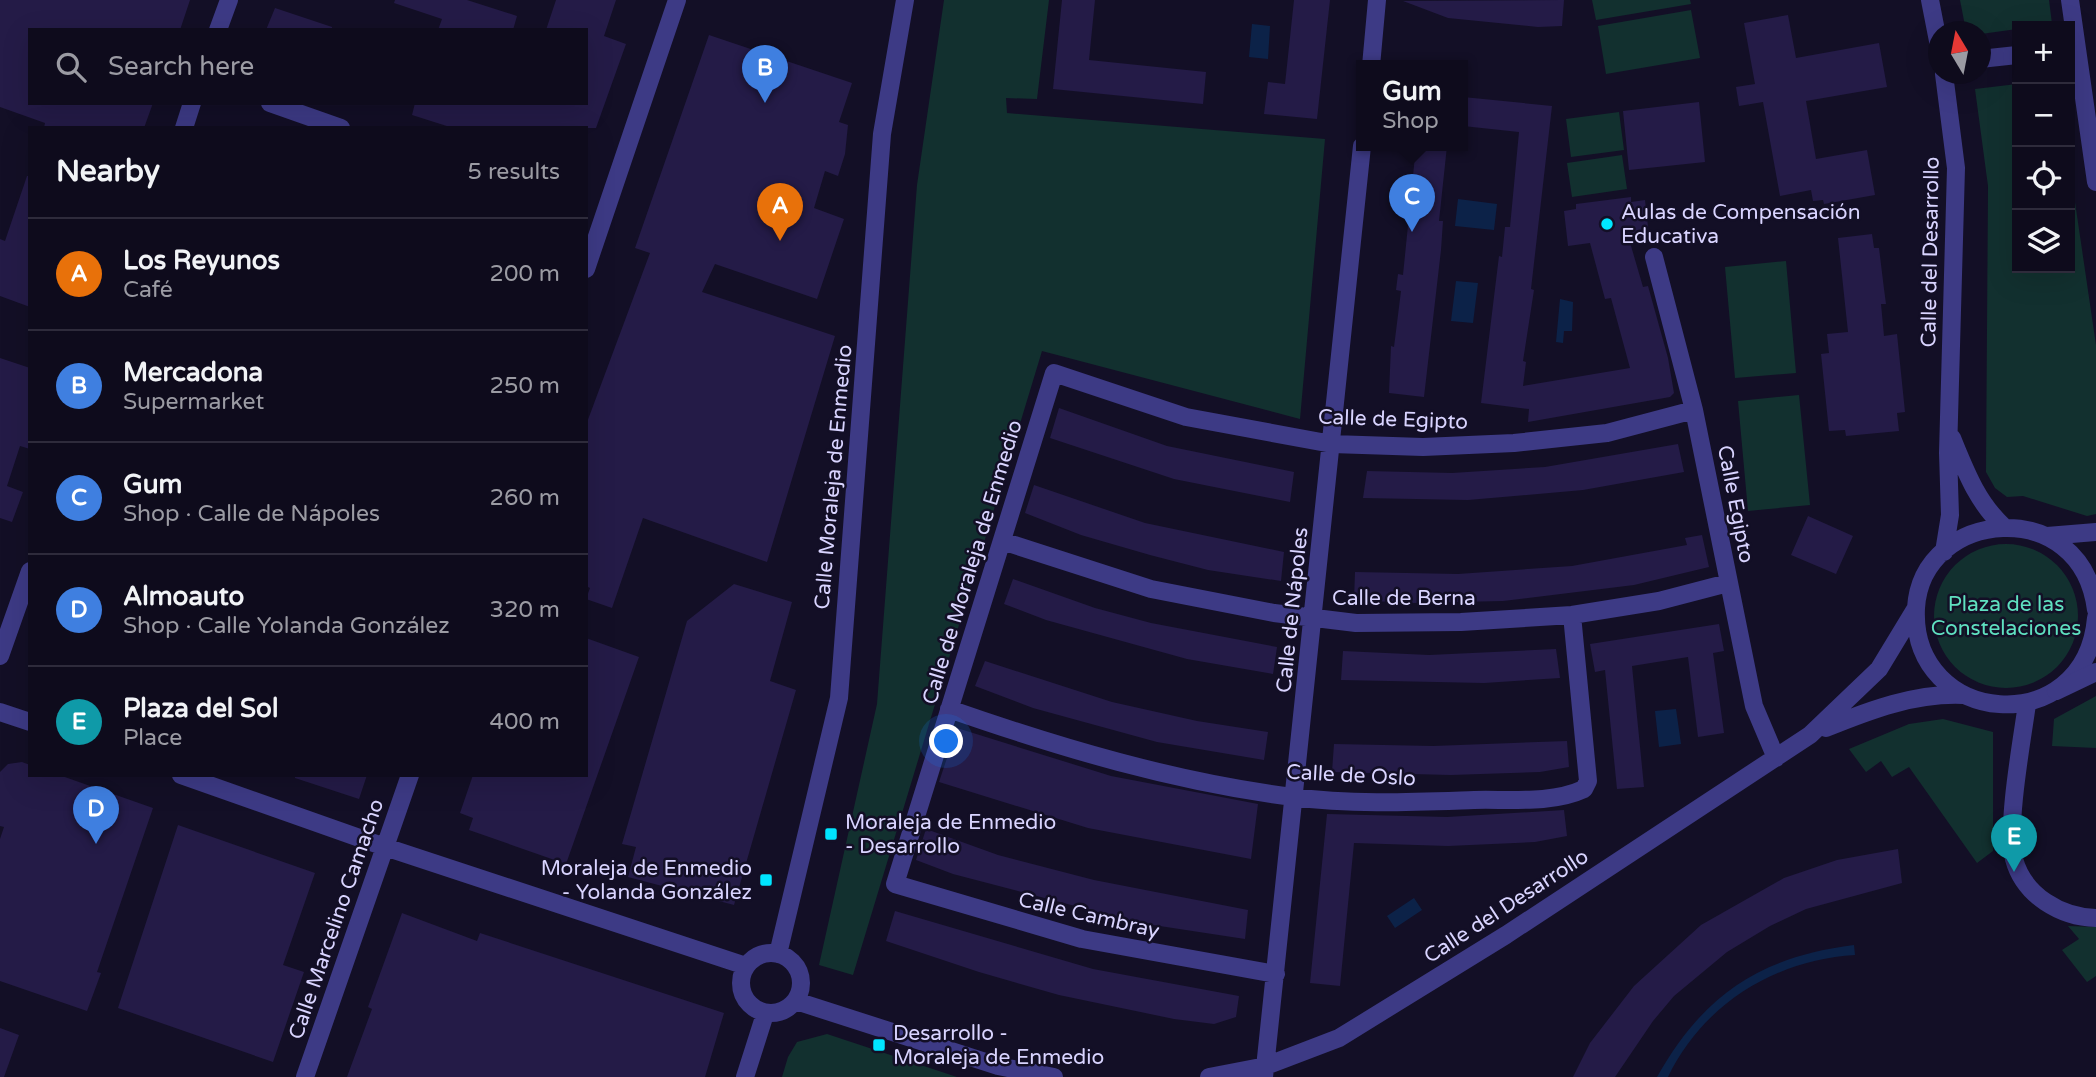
<!DOCTYPE html>
<meta charset="utf-8">
<style>
:root{--surface:#0e0b1c;--page:#171425;--text:#f1f3f6;--muted:#9b9ba3;--line:#2e2b3b;--accent:#1a73e8}
body{margin:0;font-family:"Varela Round",sans-serif;background:var(--page);color:var(--text)}
.controls{position:absolute;right:21px;top:21px;display:grid;overflow:hidden;border-radius:0px;box-shadow:0 7px 28px #0002}
.controls button{width:63px;height:63px;display:grid;place-items:center;padding:0;border:0;border-bottom:2px solid var(--line);background:var(--surface);color:var(--text);font:35px sans-serif}
.compass{position:absolute;left:1928px;top:21px;width:63px;height:63px;border-radius:50%;background:var(--surface);box-shadow:0 7px 28px #0002;rotate:350deg}
.you{position:absolute;left:947px;top:742px;width:24px;height:24px;margin:-18px;border:5px solid #fff;border-radius:50%;background:#1a73e8;box-shadow:0 0 0 10px #1a73e833}
.badge{display:grid;place-items:center;width:46px;height:46px;border-radius:50%;background:var(--accent);color:#fff;font-size:23px;font-weight:700}
.pin{position:absolute;translate:-50% -58px;filter:drop-shadow(0 2px 4px #0008)}
.pin::after{content:'';position:absolute;top:37px;width:24px;height:21px;background:inherit;clip-path:polygon(0 0,100% 0,50% 100%)}
.popup{position:absolute;left:1356px;top:60px;width:112px;height:91px;box-sizing:border-box;display:grid;place-content:center;border-radius:0px;background:var(--surface);filter:drop-shadow(0 2px 5px #0005);font-size:23px;white-space:nowrap;color:var(--muted)}
.popup b{font-size:26px;color:var(--text)}
.popup::after{content:'';position:absolute;left:50%;top:100%;margin-left:-14px;border:14px solid transparent;border-top-color:var(--surface)}
.list{margin:0;padding:0;list-style:none}
h2{display:flex;justify-content:space-between;align-items:center;height:91px;margin:0;padding:0 28px;font-size:30px}
h2 small{font-size:23px;font-weight:400;color:var(--muted)}
.list li{display:grid;grid-template-columns:46px 1fr auto;gap:21px;align-items:center;box-sizing:border-box;height:112px;padding:0 28px;border-top:2px solid var(--line)}
.list b{display:block;font-size:26px;white-space:nowrap}
.list p{margin:0;font-size:23px;white-space:nowrap;color:var(--muted)}
.list em{font-size:23px;font-style:normal;color:var(--muted)}
.icon{flex:none;width:38px;height:38px;fill:none;stroke:currentColor;stroke-width:2;stroke-linecap:round;stroke-linejoin:round}
.map{position:relative;flex:none;width:2096px;height:1077px;overflow:hidden}
.search{position:absolute;background:var(--surface);box-shadow:0 7px 28px #0002;left:28px;top:28px;width:560px;height:77px;display:flex;align-items:center;gap:18px;box-sizing:border-box;padding:0 24px;border-radius:0px;color:var(--muted);font-size:26px}
.panel{position:absolute;background:var(--surface);box-shadow:0 7px 28px #0002;left:28px;top:126px;width:560px;height:651px;border-radius:0px}
.map>svg:first-child{display:block}
.green{fill:#12302f}
.water{fill:#0c2248}
.building{fill:#241b47}
.lines{fill:none;stroke-linecap:round;stroke-linejoin:round}
.minor{stroke:#3d3a85;stroke-width:18}
.tertiary{stroke:#3d3a85;stroke-width:18}
.poi-dot{fill:#00e5ff;stroke:#130f26;stroke-width:2.5}
.labels{text-anchor:middle;stroke-width:5;stroke-linejoin:round;paint-order:stroke}
.poi-label{font-size:21px;fill:#d9d4ff;stroke:#130f26;text-anchor:start}
.street-label{font-size:21px;fill:#d9d4ff;stroke:#130f26}
.park-label{font-size:21px;fill:#5fe0c0;stroke:#130f26}
</style>
<div class="map">
<svg width="2096" height="1077" viewBox="0 0 2096 1077">
<rect width="100%" height="100%" fill="#130f26"/>
<path class="green" d="M944 0H1049L1037 99 1006 98 1007 113 1325 139 1300 419 1042 351 853 975 819 965 877 704 917 185Z
M1592 0H1690L1691 4 1596 20Z
M1960 0H2049L2052 24 2017 26V29L1981 34 1980 32 1966 31Z
M1691 10 1700 58 1606 74 1598 26Z
M2017 84V268H2070V168L2096 345V514L2087 516 2023 496 2007 497 1995 488 1986 472 1988 186 1975 89Z
M1619 112 1624 150 1571 157 1566 119Z
M1622 155 1627 189 1572 197 1567 163Z
M1786 261 1796 373 1735 378 1725 267Z
M1799 395 1810 505 1748 511 1738 401Z
M1934 616a72 72 0 1 1 144 0a72 72 0 1 1-144 0Z
M2096 696V748L2052 746 2054 719Z
M1943 719 1993 732V851L1977 863 1909 767 1892 777 1881 761 1866 772 1849 749 1909 724Z
M2068 926 2096 927V976L2087 982 2062 950 2079 939Z
M827 1034 957 1077H782L788 1057 797 1042Z"/>
<path class="water" d="M1252 24 1270 26 1268 59 1249 57Z
M1458 199 1497 204 1494 230 1455 226Z
M1456 281 1478 283 1473 323 1451 321Z
M1560 299 1573 302 1572 331H1564L1563 343 1556 342Z
M1676 709 1681 744 1659 747 1655 711Z
M1414 898 1422 910 1395 928 1387 916Z
M1854 945 1855 955C1775 960 1703 1004 1668 1077H1657C1704 994 1760 957 1854 945Z"/>
<path class="building" d="M0 0H190L180 30H30V103H153L144 128H44L45 123 0 107Z
M395 0H467L517 16 513 30H438L442 19 394 3Z
M556 0H616L604 36 626 44 596 128H453L412 115 415 103H586V30H546Z
M1062 0H1095L1089 60 1206 72 1203 104 1053 89Z
M1294 0H1330L1317 119 1264 114 1268 82 1285 84Z
M1564 0 1562 26 1538 27 1448 18 1403 1Z
M275 8 332 27V30H266Z
M1788 15 1796 58 1879 43 1887 87 1806 101 1816 159 1867 150 1875 195 1824 204 1823 200 1813 201 1811 190 1780 196 1763 102 1739 106 1736 87 1755 84 1744 23Z
M709 35 852 83 839 122 848 125 845 154 838 176 825 171 814 208 844 219 817 299 715 264 702 292 835 336 767 562 643 518 612 608 586 599 590 588 586 586V425L650 253 635 248Z
M1463 97 1552 106 1531 289 1534 290 1523 361 1526 362 1523 386 1630 368 1611 298 1605 299 1590 243 1568 246 1564 211 1576 209V204L1631 197V202L1645 200 1649 236 1629 239 1643 287 1648 286 1668 358 1674 393 1670 397 1528 422 1529 409 1481 403 1499 256 1502 257 1505 227H1510L1519 132 1463 126Z
M1699 102 1705 162 1629 170 1623 111Z
M1416 146H1447L1439 221H1443L1441 250 1424 397 1389 393 1391 346 1394 347 1401 291 1396 290 1398 274 1403 275Z
M27 176H30V307L0 296V239L5 241Z
M1872 234 1874 248H1879L1884 289 1886 304H1881L1884 336 1897 334 1905 412 1897 413 1899 431 1846 436 1845 430 1829 431 1821 354 1829 353 1827 334 1848 332 1838 238Z
M0 358 30 368V449L20 446 7 486 23 492 12 522 0 518Z
M1059 408 1167 446 1294 472 1290 502 1174 479 1050 438Z
M1678 444 1684 472 1583 490 1468 500 1363 498 1367 471 1452 473 1545 467Z
M1034 485 1145 523 1284 552 1281 581 1208 570 1150 555 1081 535 1025 513Z
M1808 516 1853 536 1836 574 1791 555Z
M1702 535 1709 567 1634 585 1503 601 1413 603 1354 600 1355 572 1458 574 1572 566 1687 545 1685 538Z
M1013 579 1095 608 1151 623 1277 647 1273 674 1187 659 1046 620 1004 604Z
M734 584 792 602 770 681 796 690 734 905 628 877 636 847 622 844 687 621Z
M1719 624 1724 651 1713 653 1724 733 1698 737 1688 657 1632 666 1644 787 1617 789 1605 670 1595 672 1590 644Z
M586 638 639 657 566 864 469 830 473 818 460 813 473 775H586Z
M1556 649 1560 678 1484 683 1341 680 1343 651 1429 655Z
M985 661 1112 702 1197 721 1268 732 1264 760 1157 742 1033 708 975 686Z
M957 728 1111 776 1258 804 1251 859 1088 828 939 782Z
M1567 741 1569 767 1540 772 1451 775 1332 772 1334 744 1433 746Z
M22 762 30 765V775H59L153 808 97 972 101 973 87 1011 0 981V839L4 827 0 826V772L8 764Z
M295 775H367L359 799 295 778Z
M1564 810 1567 836 1535 842 1448 846 1354 843 1340 986 1310 983 1327 814 1447 817Z
M178 825 315 873 283 965 304 972 273 1062 118 1008Z
M926 829 998 855 1094 880 1248 910 1245 939 1140 923 953 874 916 860Z
M1898 849 1902 883 1806 909 1770 926 1727 952 1674 996 1653 1021 1615 1077H1573L1590 1043 1634 986 1701 925 1784 878 1837 860Z
M895 911 1093 969 1239 996 1236 1017 1214 1024 1174 1019 1059 995 979 972 886 941Z
M402 913 477 941 480 933 724 1013 705 1077H347L372 1009 368 1007Z
M0 1028 19 1035 4 1077H0Z"/>
<g class="lines">
<path class="minor" d="M1930 0 1938 41
M2070 0 2096 182
M218 30 229 0
M1980 59 2017 55
M1371 66 1377 0
M270 103 341 128
M184 128 192 103
M1654 257 1694 410 1754 706 1776 758
M586 269 677 0
M1952 438C1966 472 1977 502 2004 527
M2047 536 2096 532
M1002 541 1151 589 1274 613 1356 623 1461 622 1572 615 1659 601 1728 583
M1944 552 1950 515 1948 453 1956 168 1944 74
M2096 610C2082 494 1922 508 1916 608 1910 727 2085 742 2096 618
M0 656 30 571
M2027 704C2022 740 2006 827 2014 859 2024 896 2061 917 2096 918
M949 709C1061 748 1175 782 1293 797 1352 805 1415 802 1474 800 1508 799 1552 804 1584 789L1588 781 1572 615
M0 712 30 722
M1826 728C1870 710 1915 693 1963 695
M181 775 385 847 746 966
M741 983a30 30 0 1 1 60 0a30 30 0 1 1-60 0Z
M778 954 839 698 882 134 905 0
M1276 974 1082 939 895 884 1054 373 1186 417 1332 444 1423 447 1514 443 1607 433 1694 410
M796 1001 998 1066 1054 1077
M305 1077 410 775
M745 1077 765 1014
M1209 1077 1266 1066 1339 1038 1506 935 1810 735 1879 669 1916 608
M1264 1077 1362 146"/>
<path class="tertiary" d="M2056 691 2096 672"/>
</g>
<g class="poi-dot">
<circle cx="1607" cy="224" r="7"/>
<rect x="824" y="827" width="14" height="14" rx="3.5"/>
<rect x="759" y="873" width="14" height="14" rx="3.5"/>
<rect x="872" y="1038" width="14" height="14" rx="3.5"/>
</g>
<g class="labels">
<g class="poi-label">
<text x="1621" y="219">Aulas de Compensación<tspan x="1621" dy="24">Educativa</tspan></text>
<text x="845" y="829">Moraleja de Enmedio<tspan x="845" dy="24">- Desarrollo</tspan></text>
<text x="752" y="875" text-anchor="end">Moraleja de Enmedio<tspan x="752" dy="24">- Yolanda González</tspan></text>
<text x="893" y="1040">Desarrollo -<tspan x="893" dy="24">Moraleja de Enmedio</tspan></text>
</g>
<g class="street-label">
<text transform="translate(1930 252) rotate(-89)" y="7">Calle del Desarrollo</text>
<text transform="translate(1393 419) rotate(2)" y="7">Calle de Egipto</text>
<text transform="translate(833 477) rotate(-85)" y="7">Calle Moraleja de Enmedio</text>
<text transform="translate(1736 504) rotate(79)" y="7">Calle Egipto</text>
<text transform="translate(972 562) rotate(-73)" y="7">Calle de Moraleja de Enmedio</text>
<text x="1404" y="605">Calle de Berna</text>
<text transform="translate(1292 610) rotate(-84)" y="7">Calle de Nápoles</text>
<text transform="translate(1351 775) rotate(3)" y="7">Calle de Oslo</text>
<text transform="translate(1506 906) rotate(-33)" y="7">Calle del Desarrollo</text>
<text transform="translate(1089 915) rotate(13)" y="7">Calle Cambray</text>
<text transform="translate(336 919) rotate(-71)" y="7">Calle Marcelino Camacho</text>
</g>
<g class="park-label">
<text x="2006" y="611">Plaza de las<tspan x="2006" dy="24">Constelaciones</tspan></text>
</g>
</g>
</svg>
<div class="controls">
<button>+</button>
<button>−</button>
<button><svg class="icon" aria-label="locate" viewBox="0 0 24 24"><circle cx="12" cy="12" r="6"/><path d="M12 2v4M12 18v4M2 12h4M18 12h4"/></svg></button>
<button><svg class="icon" aria-label="layers" viewBox="0 0 24 24"><path d="M12 4l9 5-9 5-9-5zM3 14l9 5 9-5"/></svg></button>
</div>
<svg class="compass" viewBox="-18 -18 36 36"><path d="M0-13l5 13h-10z" fill="#e53935"/><path d="M0 13l5-13h-10z" fill="#9b9ba3"/></svg>
<div class="you"></div>
<div class="pin badge" style="left:780px;top:241px;background:#e8710a">A</div>
<div class="pin badge" style="left:765px;top:103px;background:#3f7fe0">B</div>
<div class="pin badge" style="left:1412px;top:232px;background:#3f7fe0">C</div>
<div class="popup"><b>Gum</b>Shop</div>
<div class="pin badge" style="left:96px;top:844px;background:#3f7fe0">D</div>
<div class="pin badge" style="left:2014px;top:872px;background:#0f9aa8">E</div>
<div class="search"><svg class="icon" aria-label="search" viewBox="0 0 24 24"><circle cx="10" cy="10" r="6"/><path d="M15 15l6 6"/></svg>Search here</div>
<section class="panel">
<h2>Nearby<small>5 results</small></h2>
<ul class="list">
<li><span class="badge" style="background:#e8710a">A</span><div><b>Los Reyunos</b><p>Café</p></div><em>200 m</em></li>
<li><span class="badge" style="background:#3f7fe0">B</span><div><b>Mercadona</b><p>Supermarket</p></div><em>250 m</em></li>
<li><span class="badge" style="background:#3f7fe0">C</span><div><b>Gum</b><p>Shop · Calle de Nápoles</p></div><em>260 m</em></li>
<li><span class="badge" style="background:#3f7fe0">D</span><div><b>Almoauto</b><p>Shop · Calle Yolanda González</p></div><em>320 m</em></li>
<li><span class="badge" style="background:#0f9aa8">E</span><div><b>Plaza del Sol</b><p>Place</p></div><em>400 m</em></li>
</ul>
</section>
</div>
